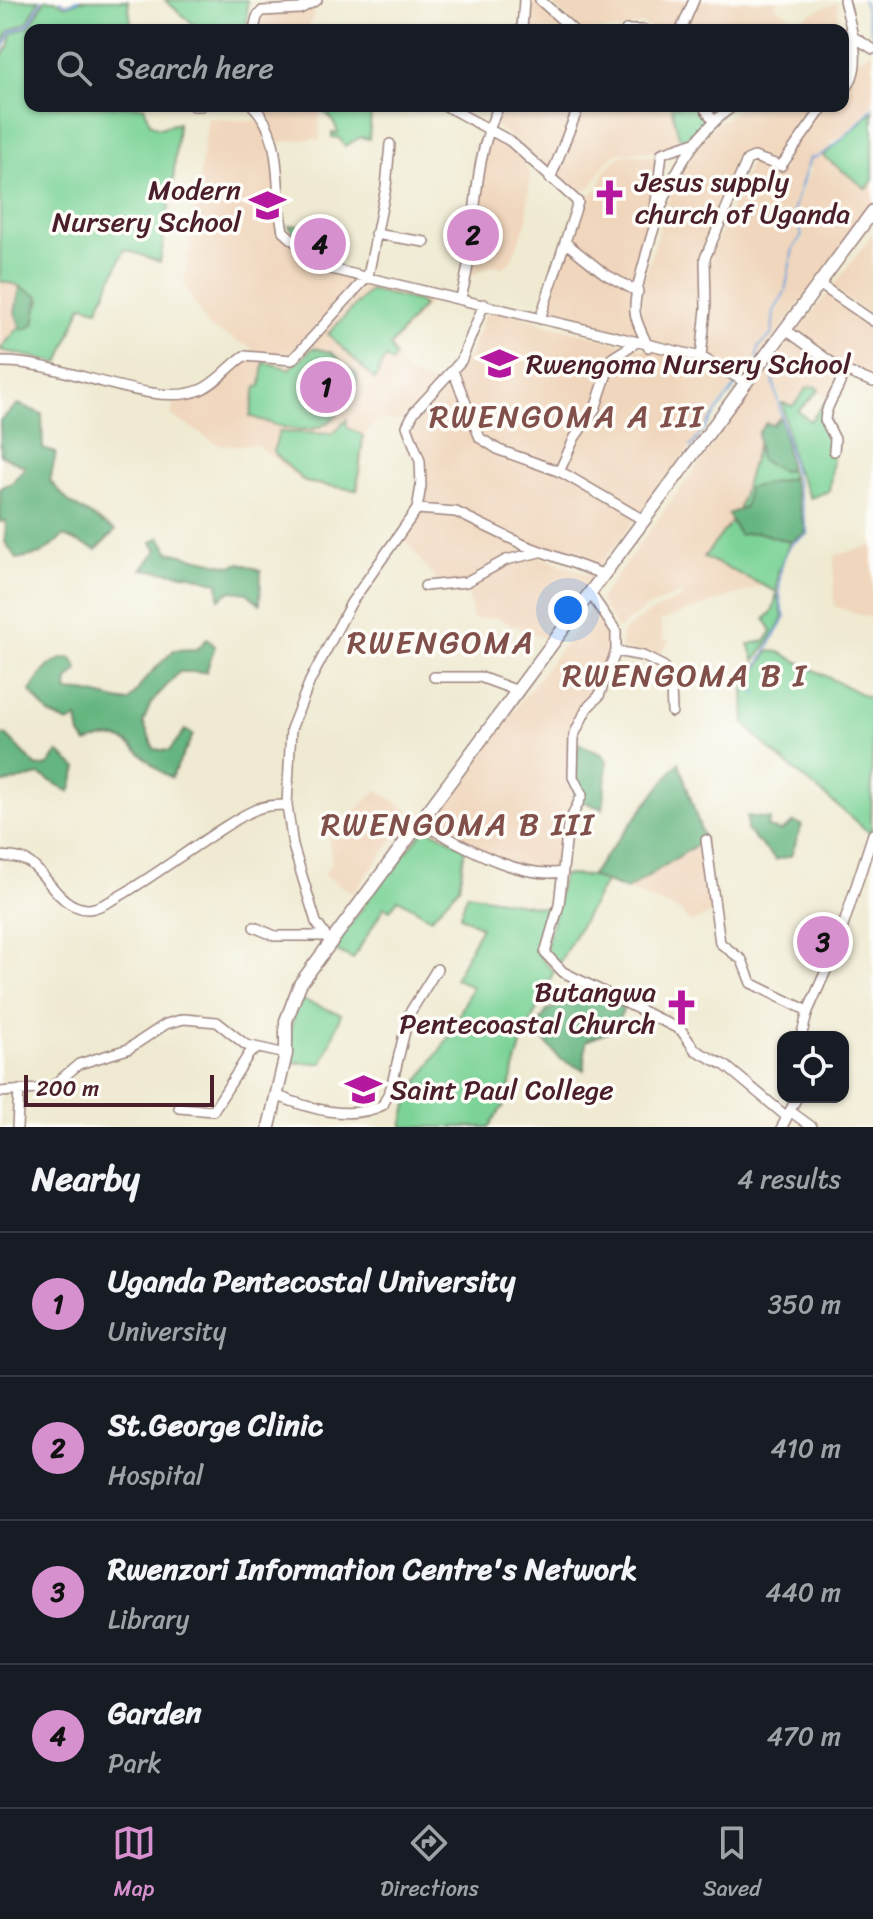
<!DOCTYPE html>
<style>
:root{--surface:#171b24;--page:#242831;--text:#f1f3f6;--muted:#9ea1a6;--line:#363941;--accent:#d690ce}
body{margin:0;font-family:Sriracha,sans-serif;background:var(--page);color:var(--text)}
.controls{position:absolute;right:24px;bottom:24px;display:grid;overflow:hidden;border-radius:16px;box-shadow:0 2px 6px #0004}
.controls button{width:72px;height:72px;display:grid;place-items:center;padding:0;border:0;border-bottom:2px solid var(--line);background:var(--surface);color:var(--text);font:40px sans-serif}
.scale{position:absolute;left:24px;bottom:20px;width:190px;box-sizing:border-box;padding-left:8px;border:4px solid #4a1f2b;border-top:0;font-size:22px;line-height:28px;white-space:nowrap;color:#4a1f2b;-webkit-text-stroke:6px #fdfcf7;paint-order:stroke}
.you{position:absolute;left:568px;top:610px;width:28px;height:28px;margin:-20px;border:6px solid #fff;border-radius:50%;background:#1a73e8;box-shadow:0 0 0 12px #1a73e833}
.badge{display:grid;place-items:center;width:52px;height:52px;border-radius:50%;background:var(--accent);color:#111;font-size:26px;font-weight:700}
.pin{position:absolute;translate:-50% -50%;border:4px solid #fff;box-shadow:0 2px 8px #0006}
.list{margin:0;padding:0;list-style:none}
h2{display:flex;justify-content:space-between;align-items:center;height:104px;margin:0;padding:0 32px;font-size:34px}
h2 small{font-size:26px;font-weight:400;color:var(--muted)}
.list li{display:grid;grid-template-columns:52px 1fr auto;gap:24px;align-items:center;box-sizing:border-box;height:144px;padding:0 32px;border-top:2px solid var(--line)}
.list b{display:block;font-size:30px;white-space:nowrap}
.list p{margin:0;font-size:26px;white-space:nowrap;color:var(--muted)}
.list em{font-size:26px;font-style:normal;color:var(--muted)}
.icon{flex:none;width:44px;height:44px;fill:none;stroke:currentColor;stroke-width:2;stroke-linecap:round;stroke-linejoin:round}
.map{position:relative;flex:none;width:873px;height:1127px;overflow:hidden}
.search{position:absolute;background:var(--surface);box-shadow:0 2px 6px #0004;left:24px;right:24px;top:24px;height:88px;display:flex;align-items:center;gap:20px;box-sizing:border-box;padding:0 28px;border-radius:16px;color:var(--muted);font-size:30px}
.sheet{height:680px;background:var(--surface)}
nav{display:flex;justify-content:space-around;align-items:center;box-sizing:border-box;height:112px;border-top:2px solid var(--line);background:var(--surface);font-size:22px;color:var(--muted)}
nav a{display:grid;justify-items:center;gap:4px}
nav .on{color:var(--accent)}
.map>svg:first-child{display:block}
.built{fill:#f0d6bc}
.green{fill:#7cd397;stroke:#637961;stroke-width:2}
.forest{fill:#65b580;stroke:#586a56;stroke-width:2}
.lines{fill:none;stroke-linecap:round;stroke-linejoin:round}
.stream{stroke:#6f9ed8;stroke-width:2}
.minor-casing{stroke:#9c847e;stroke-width:12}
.major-casing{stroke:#9c847e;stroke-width:15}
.minor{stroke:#fff;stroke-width:9}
.major{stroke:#fff;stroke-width:12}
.labels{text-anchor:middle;stroke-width:7;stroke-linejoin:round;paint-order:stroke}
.poi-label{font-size:28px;fill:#4a1f2b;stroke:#fdfcf7;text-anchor:start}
.quarter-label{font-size:32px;letter-spacing:2px;fill:#82504b;stroke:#fdfcf7}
</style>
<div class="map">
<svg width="873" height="1127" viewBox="0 0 873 1127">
<rect width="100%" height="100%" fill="#fdfcf7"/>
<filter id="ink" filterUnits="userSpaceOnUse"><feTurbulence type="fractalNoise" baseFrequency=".0125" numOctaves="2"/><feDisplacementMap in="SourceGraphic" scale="16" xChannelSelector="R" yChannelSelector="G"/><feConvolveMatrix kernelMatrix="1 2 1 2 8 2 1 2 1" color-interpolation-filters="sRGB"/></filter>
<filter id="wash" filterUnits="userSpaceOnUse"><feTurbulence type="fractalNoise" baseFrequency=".006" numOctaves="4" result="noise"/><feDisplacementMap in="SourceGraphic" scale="32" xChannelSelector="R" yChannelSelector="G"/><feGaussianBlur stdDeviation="1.8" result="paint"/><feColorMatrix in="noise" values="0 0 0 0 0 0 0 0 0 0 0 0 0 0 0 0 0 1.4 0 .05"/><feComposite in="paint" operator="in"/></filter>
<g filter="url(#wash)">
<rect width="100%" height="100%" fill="#efead1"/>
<path class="built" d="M529 0H537L567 30H525Z
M548 0H692L678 30H657L641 24 620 30H580Z
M696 0H777L775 6 796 20 837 2 840 24 837 30H684Z
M313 3 316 8 308 30H258L264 13Z
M843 44 848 46 852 61 873 52V104L846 134 833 141 827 153 809 158 792 209 801 236 792 248 785 290 772 311 771 332 756 348V358L743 374 705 355 710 321 707 294 710 255 752 158 782 171 785 165 748 154 702 251 700 284 703 303 698 351 654 344 641 324 642 286 670 195 695 150 713 126 742 106H843Z
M257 106 319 109 320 141 315 138 276 143Z
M502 106H576L551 171 535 162 519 143 494 125Z
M584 106H671L677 138 691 144 667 151 620 152 607 161 592 186 576 196 552 177Z
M208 118 262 122 275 144 277 216 307 258 305 266 355 278 356 283 288 358 254 353 250 347 208 327 184 285Z
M494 132 522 157 530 174 527 220 511 261 503 267 492 265 471 276 486 149Z
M624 154 659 157 651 222 632 308 642 340 596 331 547 315 578 204 598 188 606 168Z
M823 156 867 189 873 180V205L758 360V349L772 335 773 316 786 293 794 249 802 241 804 234 796 219 795 207 810 172 811 159Z
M873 234V317L832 288Z
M0 281 17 285 41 301 1 349 15 353 0 358Z
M366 283 436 295 392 347 407 373 436 385 401 421 378 420 366 432 359 492 304 484 257 445H219L171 415 174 404 180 401 217 389 246 359 293 365Z
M828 293 873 323V379L840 367 796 333Z
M489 304 527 319 628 345 617 359 605 395 617 363 631 349 638 348 694 357 729 374 734 383 675 469 596 570 522 543 459 510 425 504 423 501 425 485 410 433 412 424 469 357Z
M791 338 839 369 841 376 828 399 817 390 799 395 792 406 782 403 773 380 781 417 758 433V443L738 510 728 514 732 521 705 557 764 585 660 621 664 641 671 639 656 659 620 648 623 632 637 620 684 596 681 593 647 607 617 629 599 600Z
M424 511 456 516 537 556 595 576 548 640 496 618 473 619 466 583 442 588 405 540 418 514Z
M873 545V619L834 606V556Z
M592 607 614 632V649L607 675 581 719 570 787 572 799 580 804 568 828 561 873H531L426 828Z
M377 790 413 813 353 893 324 875 332 862 327 826 351 816Z
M704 840 714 912 690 923 680 911 627 890Z"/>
<path class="green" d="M0 0H39L28 22 9 31 0 52Z
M45 0H55L65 6 80 0H128L132 30H30V106H144L150 123 159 128 178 123 173 183 160 262 125 249 98 309 82 305 59 363 0 350 41 301 17 285 0 281V58L9 47 12 33 30 26Z
M165 0H247V30H200Z
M367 106 371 114 369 139 361 137 345 146 339 138 332 137V133H338C333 115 324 109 305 107Z
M671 106H707L715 118 694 143 679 137Z
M873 111V180L867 189 823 156Z
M336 222 338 245 332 264 315 257 289 226Z
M370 290 418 301 423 306 390 346 395 357 392 363 385 358 375 380 328 334Z
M313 348 331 352 357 375C358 388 351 392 345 403 323 443 287 430 250 416L256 387 261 386 264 362 290 369Z
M815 386 819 390 798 411 810 421 828 399C826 414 832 423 833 437 835 455 831 473 829 491L810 498 793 464 782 403 793 406 807 388Z
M347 419V427L363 436 357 490 305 482 273 452 279 432 333 434Z
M758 443 759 459 781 471 790 470 792 478 749 488 745 507 738 510Z
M732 521 740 534 757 532 790 542 778 572 777 592 783 617 777 630 755 661 749 644 765 641 772 631 765 619 773 611 777 592 704 557Z
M769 651 779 652 873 700 871 834 768 748 745 724 744 688Z
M426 828 465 847 459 887 431 918 398 899 390 910 384 907 353 959 333 949 378 886Z
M563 875 590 876 605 882 558 965 545 954Z
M467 894 551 909C539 939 525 948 554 971L522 1042 504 1105 489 1127H402L409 1096 450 1035 472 987 455 978 481 927 460 916Z
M299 999 341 1014 323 1063H287L291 1027Z"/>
<path class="forest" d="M20 287 39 296 34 325 22 330 15 313Z
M18 404 42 414 43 449 56 453 50 481 69 502 115 531 96 550 64 536 41 554 17 559 5 542 6 521 0 522V488L12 483 25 467 1 455 0 421Z
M781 417 790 470 781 471 759 459 758 433 766 423 772 425Z
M792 478 806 533 790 542 757 532 739 535 728 514 745 507 748 488Z
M160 537 169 552 230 566 241 563 261 571 260 604 247 593 231 591 219 599 218 583 191 575 142 569 157 551 152 542Z
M207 639 215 646 206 672H179L151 703 143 722 154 749 169 751 185 730 193 735 171 778C138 761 131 723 87 743L80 735 77 718 68 723 49 714 30 691C41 675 50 657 72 658L78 670 68 680 67 692C89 689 107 700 129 702L146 678 174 650 197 649Z
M0 734 7 736 37 767 48 765 58 752 77 768 70 792 40 775 0 784Z
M578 743 603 755 607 761 603 809 574 798Z
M679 762 704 840 627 890 590 876Z
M747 816 770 819 767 827 781 831 794 822 802 825 791 856 776 860 747 831Z
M595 985 627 1001 614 1030 586 1041 584 1070 560 1059 535 1030 548 1009 578 1001Z"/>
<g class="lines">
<path class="stream" d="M60 0 66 4 78 0
M863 0 873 37
M0 56 11 32 29 24 42 0
M757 358 758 348 772 334 774 311 785 292 793 248 802 236 794 208 810 158C824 160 862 120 873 107
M691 447 739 381
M757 695 749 682 785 617C777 596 777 564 791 545 795 540 803 537 808 534L771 370"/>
</g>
</g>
<g filter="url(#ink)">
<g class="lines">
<defs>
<path id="minor" d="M540 0 573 30
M254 30 257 17 262 11 300 9 317 0
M522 30 524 0
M626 30H644
M681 30 694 0
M852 36 873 49
M843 92C866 68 851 29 844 0
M193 106H201
M253 106C285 137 274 191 283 231L323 267 701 357 747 383
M446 106 510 141 578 202 540 319
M703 106 713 120
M550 179 579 106
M655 210 662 153 695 142
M375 234 425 242
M566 243 605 274 638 292
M819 284 873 321
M461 297C479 234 469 166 499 106
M786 330 842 370 873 382
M648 347C644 336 636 324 635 312 634 296 640 278 644 263 659 204 681 143 733 106
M701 357 706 309 705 258 747 160 754 157 781 166 824 106
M0 362C58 359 152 410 200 390 217 383 229 366 244 356L292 360 368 276 386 187 390 144
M453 371 480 438 499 450 561 472 645 521
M834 451 835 439 825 420C826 400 843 389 842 370
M559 472 575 437 595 409 612 358 634 344
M417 509 456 512 524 545 605 575
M425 586 466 582 506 560 540 552
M590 593 616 631V651L599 696 587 708 574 735 573 777 582 795 568 825 559 905 545 953 563 972 681 1030 695 1050 726 1066 787 1117
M616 651 643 656 663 666 671 686 672 712
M434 677H480L518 691
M419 822C459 843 517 880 563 872
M706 840 720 943 742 960 751 983 808 1011
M0 856C10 857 22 857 30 863 49 877 59 907 87 909 113 911 220 823 257 809 266 805 277 805 287 805
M254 927 275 936H326
M329 941 316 922 293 846 287 805 291 729 310 681 351 603 417 509 421 486 420 461 407 426 414 412 461 361 484 304
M801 1037 808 1011 836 948 873 834
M0 1092 50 1088 79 1064 128 1049 166 1024 184 1019 217 1022 246 1045 286 1054
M278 1096C310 1109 350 1121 383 1105L391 1088 409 1014 437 969
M179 1108 213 1111 249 1054 257 1049
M790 1111 812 1127
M17 1127 19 1090
M782 1127 797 1097"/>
<path id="major" d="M269 1127 286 1054V1021L300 984 873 211"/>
</defs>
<use href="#minor" class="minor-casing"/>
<use href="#major" class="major-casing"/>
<use href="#minor" class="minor"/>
<use href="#major" class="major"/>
</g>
</g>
<defs>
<symbol id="church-bare" viewBox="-9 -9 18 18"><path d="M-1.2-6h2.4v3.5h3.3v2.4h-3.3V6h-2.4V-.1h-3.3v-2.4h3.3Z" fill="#b5179e" stroke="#fdfcf7" stroke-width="2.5" paint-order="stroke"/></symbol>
<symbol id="school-bare" viewBox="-9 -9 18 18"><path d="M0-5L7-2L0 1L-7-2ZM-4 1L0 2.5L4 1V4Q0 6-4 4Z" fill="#b5179e" stroke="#fdfcf7" stroke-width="2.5" paint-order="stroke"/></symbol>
</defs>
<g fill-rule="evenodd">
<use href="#church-bare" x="584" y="172" width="51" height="51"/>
<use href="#school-bare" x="242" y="180" width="51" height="51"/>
<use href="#school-bare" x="474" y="338" width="51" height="51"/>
<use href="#church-bare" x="656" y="982" width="51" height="51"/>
<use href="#school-bare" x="338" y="1064" width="51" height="51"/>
</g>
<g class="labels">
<g class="poi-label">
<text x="635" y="191">Jesus supply<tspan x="635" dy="32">church of Uganda</tspan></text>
<text x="241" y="199" text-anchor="end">Modern<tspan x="241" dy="32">Nursery School</tspan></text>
<text x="526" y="373">Rwengoma Nursery School</text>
<text x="656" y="1001" text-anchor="end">Butangwa<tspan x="656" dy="32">Pentecoastal Church</tspan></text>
<text x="390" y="1099">Saint Paul College</text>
</g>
<g class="quarter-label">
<text x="567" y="427">RWENGOMA A III</text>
<text x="441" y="653">RWENGOMA</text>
<text x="685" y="686">RWENGOMA B I</text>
<text x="458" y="835">RWENGOMA B III</text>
</g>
</g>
</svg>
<div class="controls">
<button><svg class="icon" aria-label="locate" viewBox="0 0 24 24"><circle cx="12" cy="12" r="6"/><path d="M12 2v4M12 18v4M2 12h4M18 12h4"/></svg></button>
</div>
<div class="scale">200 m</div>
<div class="you"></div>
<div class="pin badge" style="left:326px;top:387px">1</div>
<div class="pin badge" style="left:473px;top:235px">2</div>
<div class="pin badge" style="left:823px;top:942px">3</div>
<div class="pin badge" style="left:320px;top:244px">4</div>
<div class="search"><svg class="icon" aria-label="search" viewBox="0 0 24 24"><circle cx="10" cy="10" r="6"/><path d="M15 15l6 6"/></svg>Search here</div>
</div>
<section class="sheet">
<h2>Nearby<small>4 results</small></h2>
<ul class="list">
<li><span class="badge">1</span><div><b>Uganda Pentecostal University</b><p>University</p></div><em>350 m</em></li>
<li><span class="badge">2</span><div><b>St.George Clinic</b><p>Hospital</p></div><em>410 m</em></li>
<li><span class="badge">3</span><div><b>Rwenzori Information Centre's Network</b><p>Library</p></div><em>440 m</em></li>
<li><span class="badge">4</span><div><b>Garden</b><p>Park</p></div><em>470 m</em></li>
</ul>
</section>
<nav>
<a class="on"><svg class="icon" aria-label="map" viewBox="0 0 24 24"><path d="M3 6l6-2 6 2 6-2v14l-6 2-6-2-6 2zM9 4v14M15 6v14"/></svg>Map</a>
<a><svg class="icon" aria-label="directions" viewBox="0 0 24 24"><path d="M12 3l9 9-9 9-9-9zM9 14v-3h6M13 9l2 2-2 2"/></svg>Directions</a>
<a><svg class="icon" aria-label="saved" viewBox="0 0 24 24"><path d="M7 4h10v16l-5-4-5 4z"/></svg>Saved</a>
</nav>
